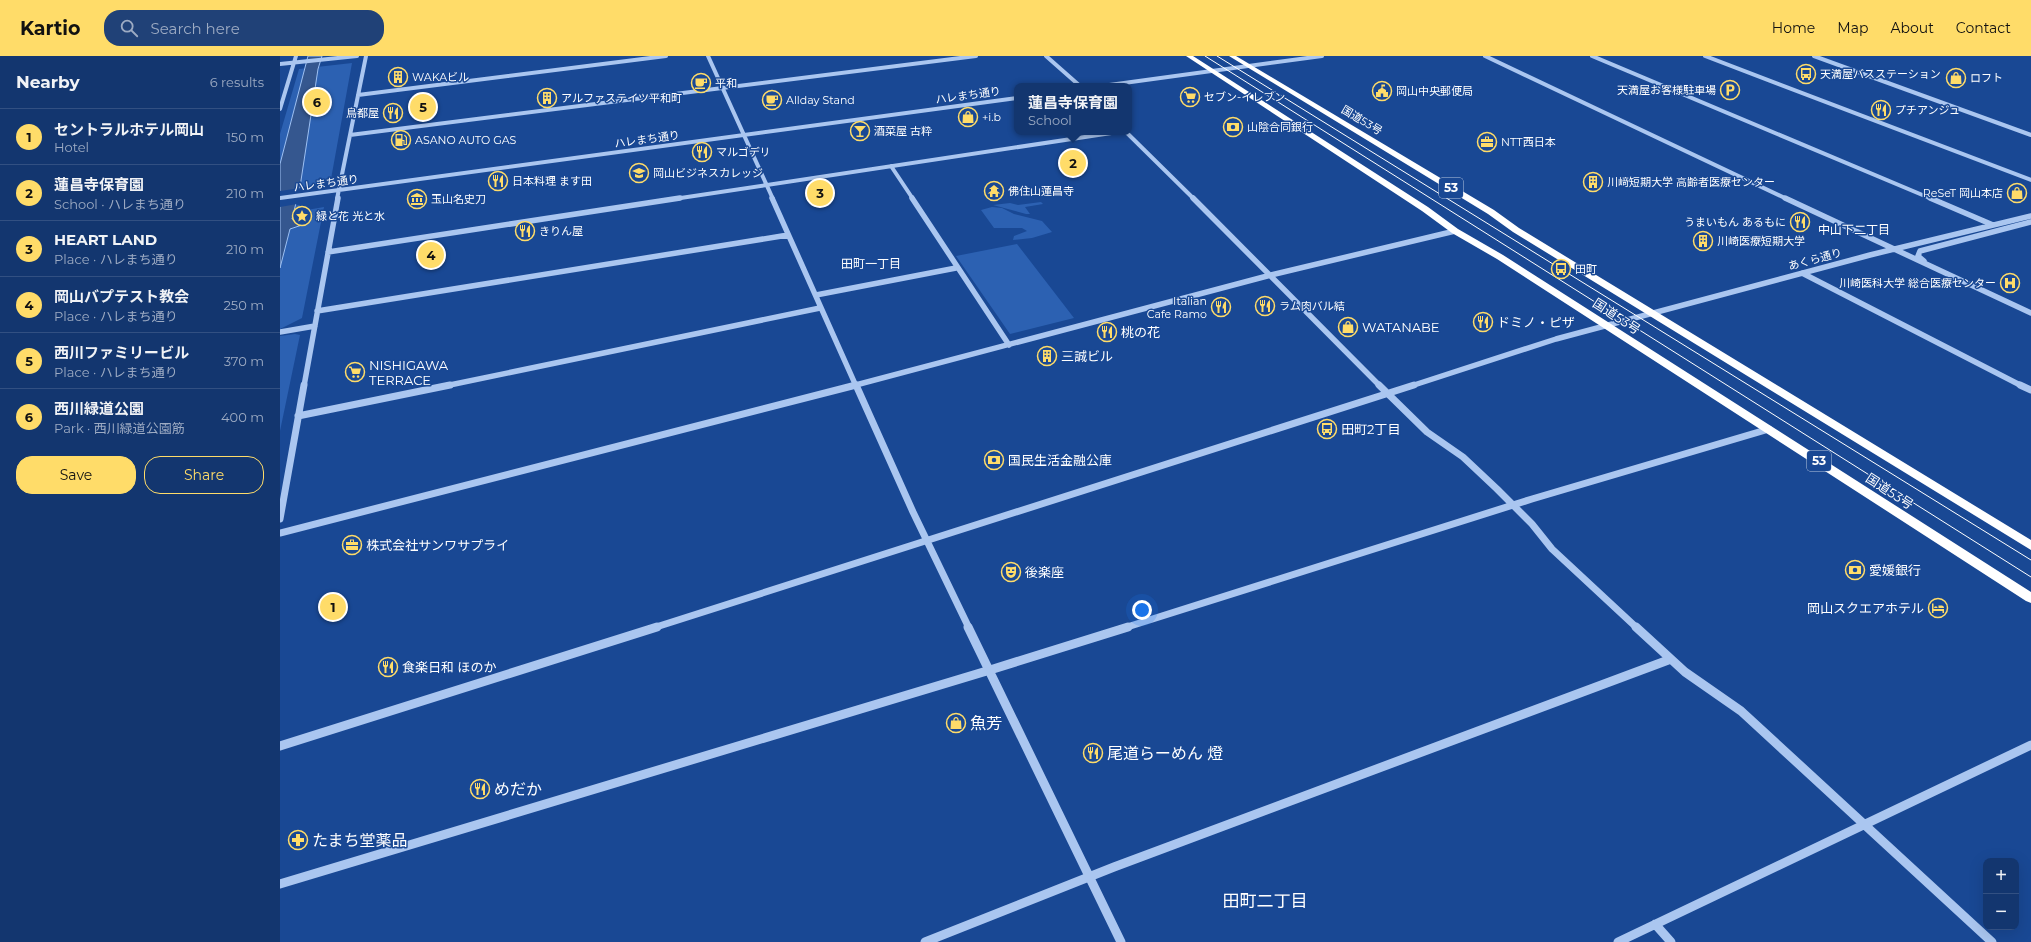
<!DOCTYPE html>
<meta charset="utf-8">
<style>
:root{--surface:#13366f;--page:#204177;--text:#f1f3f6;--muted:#9dabc3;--line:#325082;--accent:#ffdc69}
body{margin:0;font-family:Montserrat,"Noto Sans JP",sans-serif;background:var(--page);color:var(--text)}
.controls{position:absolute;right:12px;bottom:12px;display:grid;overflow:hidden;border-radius:8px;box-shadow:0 4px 16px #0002}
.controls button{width:36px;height:36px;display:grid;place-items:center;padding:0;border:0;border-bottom:1px solid var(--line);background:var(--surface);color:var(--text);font:20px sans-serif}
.you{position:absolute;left:862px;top:554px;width:14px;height:14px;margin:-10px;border:3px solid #fff;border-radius:50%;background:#1a73e8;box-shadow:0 0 0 6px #1a73e833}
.badge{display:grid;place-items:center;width:26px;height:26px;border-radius:50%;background:var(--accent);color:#111;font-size:13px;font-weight:700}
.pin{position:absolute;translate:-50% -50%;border:2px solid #fff;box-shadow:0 1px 4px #0006}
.popup{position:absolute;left:734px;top:27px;width:118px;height:52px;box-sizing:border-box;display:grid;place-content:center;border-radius:8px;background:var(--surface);filter:drop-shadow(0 1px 3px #0005);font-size:13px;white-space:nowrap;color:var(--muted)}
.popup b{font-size:15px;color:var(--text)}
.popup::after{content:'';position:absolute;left:50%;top:100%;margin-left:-8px;border:8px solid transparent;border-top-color:var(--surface)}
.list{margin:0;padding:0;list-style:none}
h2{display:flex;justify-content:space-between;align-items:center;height:52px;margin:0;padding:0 16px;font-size:17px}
h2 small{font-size:13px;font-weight:400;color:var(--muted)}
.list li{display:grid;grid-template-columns:26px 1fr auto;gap:12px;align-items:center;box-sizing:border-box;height:56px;padding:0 16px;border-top:1px solid var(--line)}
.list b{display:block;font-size:15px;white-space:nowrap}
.list p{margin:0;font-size:13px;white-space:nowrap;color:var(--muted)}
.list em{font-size:13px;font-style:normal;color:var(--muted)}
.actions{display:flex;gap:8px;padding:12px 16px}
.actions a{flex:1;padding:9px 0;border:1px solid var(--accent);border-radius:16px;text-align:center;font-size:14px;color:var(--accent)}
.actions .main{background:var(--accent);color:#111}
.icon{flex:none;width:22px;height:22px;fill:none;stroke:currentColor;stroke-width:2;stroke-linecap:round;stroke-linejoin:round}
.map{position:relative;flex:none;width:1751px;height:886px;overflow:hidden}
header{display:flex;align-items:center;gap:24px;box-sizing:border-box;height:56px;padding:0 20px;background:var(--accent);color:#111}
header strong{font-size:19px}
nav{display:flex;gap:22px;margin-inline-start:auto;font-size:14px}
.search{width:280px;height:36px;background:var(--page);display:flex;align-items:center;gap:10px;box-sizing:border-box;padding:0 14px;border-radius:16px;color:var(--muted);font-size:15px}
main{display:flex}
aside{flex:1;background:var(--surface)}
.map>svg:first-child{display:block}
.green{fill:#2c61b2}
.water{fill:#35578f;stroke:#9dc0f2}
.pier{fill:#194894}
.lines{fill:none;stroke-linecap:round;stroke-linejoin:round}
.minor-far3{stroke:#aac6f0;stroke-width:4}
.minor-far2{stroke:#aac6f0;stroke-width:5.5}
.minor-far1{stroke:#aac6f0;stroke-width:7}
.minor{stroke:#aac6f0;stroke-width:9}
.highway{fill:#fff;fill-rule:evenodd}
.tram{stroke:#fff;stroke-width:1}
.labels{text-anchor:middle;stroke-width:3;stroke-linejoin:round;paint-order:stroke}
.far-poi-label{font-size:11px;fill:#fff;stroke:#194894;text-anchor:start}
.far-street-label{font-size:11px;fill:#fff;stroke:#194894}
.shield{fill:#194894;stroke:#bac8df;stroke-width:1}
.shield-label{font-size:12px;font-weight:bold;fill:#fff}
.far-neighbourhood-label{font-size:12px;fill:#fff;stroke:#194894}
.street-label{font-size:13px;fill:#fff;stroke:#194894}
.poi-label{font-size:13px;fill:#fff;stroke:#194894;text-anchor:start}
.near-poi-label{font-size:16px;fill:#fff;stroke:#194894;text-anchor:start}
.near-neighbourhood-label{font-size:17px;fill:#fff;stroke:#194894}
</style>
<header>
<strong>Kartio</strong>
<div class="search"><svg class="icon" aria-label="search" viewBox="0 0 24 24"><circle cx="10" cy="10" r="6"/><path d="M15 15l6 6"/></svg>Search here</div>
<nav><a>Home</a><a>Map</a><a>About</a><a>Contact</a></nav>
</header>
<main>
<aside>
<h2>Nearby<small>6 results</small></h2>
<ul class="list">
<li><span class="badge">1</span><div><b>セントラルホテル岡山</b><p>Hotel</p></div><em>150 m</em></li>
<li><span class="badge">2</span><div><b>蓮昌寺保育園</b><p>School · ハレまち通り</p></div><em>210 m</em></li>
<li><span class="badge">3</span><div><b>HEART LAND</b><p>Place · ハレまち通り</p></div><em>210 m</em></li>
<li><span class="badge">4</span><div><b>岡山バプテスト教会</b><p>Place · ハレまち通り</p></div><em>250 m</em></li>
<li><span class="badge">5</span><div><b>西川ファミリービル</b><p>Place · ハレまち通り</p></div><em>370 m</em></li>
<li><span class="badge">6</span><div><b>西川緑道公園</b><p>Park · 西川緑道公園筋</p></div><em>400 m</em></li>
</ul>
<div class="actions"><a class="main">Save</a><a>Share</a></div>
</aside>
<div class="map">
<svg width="1751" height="886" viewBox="0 0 1751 886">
<rect width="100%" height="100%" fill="#194894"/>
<path class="green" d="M72 7 51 123 31 130 0 134V78L19 13Z
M761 146 763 148 745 151 750 158H746L713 149 730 147 738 149Z
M19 149 27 154 44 151 22 262 0 273V151Z
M712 151 722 152 734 158 762 165 772 176 752 182 733 184 734 180 747 175 742 172H714L701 154Z
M737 188 794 262 730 278 676 200Z
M15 278 20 279 0 375V280Z"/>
<path class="water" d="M28 0H42L38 13 20 131 12 163 22 164V169L10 173 0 212V108Z"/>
<path class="pier" d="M21 132 17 148 0 151V135Z"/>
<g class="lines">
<path class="minor-far3" d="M428 0 493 143
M766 0 800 30
M1205 0 1507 143
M1312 0 1652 143
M1425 0 1751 124
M1534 0 1751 79
M0 8 77 0
M822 30 1042 0
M78 39 386 0
M0 53 16 0
M846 76 914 143
M70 79 696 0
M611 110 633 143
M0 142 737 42
M57 143 86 0
M394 143 838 76"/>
<path class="minor-far2" d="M492 142 576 330
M632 142 729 289
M913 142 1100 330
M1505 142 1751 257
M1650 142 1713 169
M48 196 400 142
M1644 205 1638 200 1640 195 1751 166
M1522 217 1742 330
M536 239 676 212
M37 255 508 179
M0 276 35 270
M24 330 58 142
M165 330 540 252
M572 330 991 219 1175 175
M1131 330 1276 283 1590 199 1751 160"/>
<path class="minor-far1" d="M576 329 633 456 689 572
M1099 329 1147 376 1183 401 1217 433 1252 468 1272 493 1357 572
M1740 329 1751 334
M18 360 170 329
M0 463 24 329
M0 477 576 329
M373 572 1134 329
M844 572 1252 443 1489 373"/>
<path class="minor" d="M688 571 841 886
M1356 571 1405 616 1461 655 1712 886
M0 690 377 571
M0 828 710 614 848 571
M1375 868 1391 886
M645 886 834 811 1391 603
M1338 886 1751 689"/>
<path class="highway" d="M906 0H913L1148 151 1178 173 1223 199 1751 536V547L1746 545 1217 203 1172 177 1142 155Z
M949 0H956L1214 154 1239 172 1751 484V494L1233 176 1208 158Z"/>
<path class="tram" d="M925 0 1751 521
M937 0 1751 504"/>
</g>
<defs>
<symbol id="bus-ring" viewBox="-11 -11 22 22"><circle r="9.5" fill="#194894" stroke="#ffdc69" stroke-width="1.5"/><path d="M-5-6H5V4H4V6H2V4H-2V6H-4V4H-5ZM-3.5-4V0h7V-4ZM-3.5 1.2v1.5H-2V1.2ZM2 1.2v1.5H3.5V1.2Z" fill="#ffdc69"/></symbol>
<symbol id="building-ring" viewBox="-11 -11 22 22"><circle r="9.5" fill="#194894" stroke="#ffdc69" stroke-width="1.5"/><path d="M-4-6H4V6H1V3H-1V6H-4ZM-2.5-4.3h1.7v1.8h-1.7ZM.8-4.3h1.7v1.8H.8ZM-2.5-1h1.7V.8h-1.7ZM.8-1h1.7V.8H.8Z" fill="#ffdc69"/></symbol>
<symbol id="shop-ring" viewBox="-11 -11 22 22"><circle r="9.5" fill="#194894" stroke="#ffdc69" stroke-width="1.5"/><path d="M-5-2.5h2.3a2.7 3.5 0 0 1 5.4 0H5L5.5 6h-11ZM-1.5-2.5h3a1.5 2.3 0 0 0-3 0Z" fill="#ffdc69"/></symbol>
<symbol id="cafe-ring" viewBox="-11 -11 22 22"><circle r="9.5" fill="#194894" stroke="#ffdc69" stroke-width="1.5"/><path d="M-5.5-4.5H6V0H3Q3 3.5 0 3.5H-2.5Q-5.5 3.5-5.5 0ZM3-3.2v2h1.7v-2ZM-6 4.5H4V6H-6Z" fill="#ffdc69"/></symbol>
<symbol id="parking-ring" viewBox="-11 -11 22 22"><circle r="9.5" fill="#194894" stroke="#ffdc69" stroke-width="1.5"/><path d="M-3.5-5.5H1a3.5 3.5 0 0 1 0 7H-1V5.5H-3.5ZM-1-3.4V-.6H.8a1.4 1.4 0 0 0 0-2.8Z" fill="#ffdc69"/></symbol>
<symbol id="civic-ring" viewBox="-11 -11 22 22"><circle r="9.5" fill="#194894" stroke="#ffdc69" stroke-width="1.5"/><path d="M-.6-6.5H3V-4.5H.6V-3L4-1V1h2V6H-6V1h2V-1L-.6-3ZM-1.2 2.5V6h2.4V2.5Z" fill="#ffdc69"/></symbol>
<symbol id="supermarket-ring" viewBox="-11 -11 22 22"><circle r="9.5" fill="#194894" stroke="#ffdc69" stroke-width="1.5"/><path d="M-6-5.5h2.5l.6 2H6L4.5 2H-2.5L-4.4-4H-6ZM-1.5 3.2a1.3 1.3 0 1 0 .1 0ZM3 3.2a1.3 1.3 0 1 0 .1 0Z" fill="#ffdc69"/></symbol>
<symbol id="restaurant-ring" viewBox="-11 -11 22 22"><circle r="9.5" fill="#194894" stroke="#ffdc69" stroke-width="1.5"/><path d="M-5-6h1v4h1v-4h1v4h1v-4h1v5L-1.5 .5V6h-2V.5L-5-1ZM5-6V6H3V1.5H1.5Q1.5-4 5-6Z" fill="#ffdc69"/></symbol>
<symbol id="bank-ring" viewBox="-11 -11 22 22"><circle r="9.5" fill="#194894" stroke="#ffdc69" stroke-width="1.5"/><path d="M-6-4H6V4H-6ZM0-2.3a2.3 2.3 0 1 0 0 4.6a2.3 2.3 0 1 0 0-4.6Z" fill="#ffdc69"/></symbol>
<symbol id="bar-ring" viewBox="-11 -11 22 22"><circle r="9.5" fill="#194894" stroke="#ffdc69" stroke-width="1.5"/><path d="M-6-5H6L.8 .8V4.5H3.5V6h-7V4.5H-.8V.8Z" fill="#ffdc69"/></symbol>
<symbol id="fuel-ring" viewBox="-11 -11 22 22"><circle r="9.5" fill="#194894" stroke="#ffdc69" stroke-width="1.5"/><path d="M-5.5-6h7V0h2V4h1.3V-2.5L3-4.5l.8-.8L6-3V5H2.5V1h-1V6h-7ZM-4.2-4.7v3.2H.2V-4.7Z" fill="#ffdc69"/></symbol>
<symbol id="office-ring" viewBox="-11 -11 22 22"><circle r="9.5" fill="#194894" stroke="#ffdc69" stroke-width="1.5"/><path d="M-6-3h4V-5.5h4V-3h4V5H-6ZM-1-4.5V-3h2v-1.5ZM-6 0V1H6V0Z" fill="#ffdc69"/></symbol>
<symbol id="university-ring" viewBox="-11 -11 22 22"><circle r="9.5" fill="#194894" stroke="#ffdc69" stroke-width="1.5"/><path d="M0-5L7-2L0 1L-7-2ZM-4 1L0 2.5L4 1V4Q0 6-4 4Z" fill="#ffdc69"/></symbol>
<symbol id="temple-ring" viewBox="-11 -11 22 22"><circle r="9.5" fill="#194894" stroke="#ffdc69" stroke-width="1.5"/><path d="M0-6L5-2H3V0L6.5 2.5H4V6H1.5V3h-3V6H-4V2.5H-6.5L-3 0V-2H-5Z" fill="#ffdc69"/></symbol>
<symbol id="museum-ring" viewBox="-11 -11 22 22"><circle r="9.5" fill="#194894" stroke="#ffdc69" stroke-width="1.5"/><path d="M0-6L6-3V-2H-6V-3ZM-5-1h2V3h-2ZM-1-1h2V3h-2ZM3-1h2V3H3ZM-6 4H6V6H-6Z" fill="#ffdc69"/></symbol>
<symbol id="sight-ring" viewBox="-11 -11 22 22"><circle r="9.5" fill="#194894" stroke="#ffdc69" stroke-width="1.5"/><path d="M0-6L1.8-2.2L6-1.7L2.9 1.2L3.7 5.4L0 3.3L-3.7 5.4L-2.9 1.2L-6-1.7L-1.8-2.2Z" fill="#ffdc69"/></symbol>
<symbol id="hospital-ring" viewBox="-11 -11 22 22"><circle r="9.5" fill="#194894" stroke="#ffdc69" stroke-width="1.5"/><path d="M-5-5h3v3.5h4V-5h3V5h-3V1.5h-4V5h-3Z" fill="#ffdc69"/></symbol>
<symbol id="theatre-ring" viewBox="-11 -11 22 22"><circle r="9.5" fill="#194894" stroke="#ffdc69" stroke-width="1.5"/><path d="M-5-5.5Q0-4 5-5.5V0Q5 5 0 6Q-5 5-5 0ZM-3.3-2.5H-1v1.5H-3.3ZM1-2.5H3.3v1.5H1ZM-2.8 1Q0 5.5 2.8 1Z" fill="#ffdc69"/></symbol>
<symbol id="hotel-ring" viewBox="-11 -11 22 22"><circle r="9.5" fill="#194894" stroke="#ffdc69" stroke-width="1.5"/><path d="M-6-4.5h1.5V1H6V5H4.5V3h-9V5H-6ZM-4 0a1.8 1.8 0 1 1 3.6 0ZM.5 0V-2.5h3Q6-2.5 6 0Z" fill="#ffdc69"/></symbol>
<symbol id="pharmacy-ring" viewBox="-11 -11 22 22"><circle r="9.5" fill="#194894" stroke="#ffdc69" stroke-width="1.5"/><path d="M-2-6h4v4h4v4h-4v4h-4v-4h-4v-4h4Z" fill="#ffdc69"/></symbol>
</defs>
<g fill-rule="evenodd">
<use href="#bus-ring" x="1515" y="7" width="22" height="22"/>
<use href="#building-ring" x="107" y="10" width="22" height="22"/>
<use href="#shop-ring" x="1665" y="11" width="22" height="22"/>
<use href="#cafe-ring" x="410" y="16" width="22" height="22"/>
<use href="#parking-ring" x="1439" y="23" width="22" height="22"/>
<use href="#civic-ring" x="1091" y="24" width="22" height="22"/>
<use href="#supermarket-ring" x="899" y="30" width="22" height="22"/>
<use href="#building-ring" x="256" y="31" width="22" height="22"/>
<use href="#cafe-ring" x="481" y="33" width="22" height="22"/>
<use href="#restaurant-ring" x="1590" y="43" width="22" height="22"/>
<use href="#restaurant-ring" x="102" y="46" width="22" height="22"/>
<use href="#shop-ring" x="677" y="50" width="22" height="22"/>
<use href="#bank-ring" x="942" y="60" width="22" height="22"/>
<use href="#bar-ring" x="569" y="64" width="22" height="22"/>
<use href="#fuel-ring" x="110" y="73" width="22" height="22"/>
<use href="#office-ring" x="1196" y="75" width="22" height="22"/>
<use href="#restaurant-ring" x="411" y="85" width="22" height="22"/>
<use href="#university-ring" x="348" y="106" width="22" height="22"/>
<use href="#restaurant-ring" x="207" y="114" width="22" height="22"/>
<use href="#building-ring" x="1302" y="115" width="22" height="22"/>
<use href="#temple-ring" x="703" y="124" width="22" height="22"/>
<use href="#shop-ring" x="1726" y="126" width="22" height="22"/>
<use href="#museum-ring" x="126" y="132" width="22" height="22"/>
<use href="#sight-ring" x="11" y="149" width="22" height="22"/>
<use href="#restaurant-ring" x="1509" y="155" width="22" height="22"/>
<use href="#restaurant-ring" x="234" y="164" width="22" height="22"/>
<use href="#building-ring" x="1412" y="174" width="22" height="22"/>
<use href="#bus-ring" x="1270" y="202" width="22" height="22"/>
<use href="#hospital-ring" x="1719" y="216" width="22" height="22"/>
<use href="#restaurant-ring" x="974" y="239" width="22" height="22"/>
<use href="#restaurant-ring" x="930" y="240" width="22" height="22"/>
<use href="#restaurant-ring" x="1192" y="255" width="22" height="22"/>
<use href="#shop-ring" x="1057" y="260" width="22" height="22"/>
<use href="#restaurant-ring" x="816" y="265" width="22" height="22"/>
<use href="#building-ring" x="756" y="289" width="22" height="22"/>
<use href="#supermarket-ring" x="64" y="305" width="22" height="22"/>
<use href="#bus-ring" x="1036" y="362" width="22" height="22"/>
<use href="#bank-ring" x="703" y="393" width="22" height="22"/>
<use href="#office-ring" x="61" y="478" width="22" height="22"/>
<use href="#bank-ring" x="1564" y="503" width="22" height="22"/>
<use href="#theatre-ring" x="720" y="505" width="22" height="22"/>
<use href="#hotel-ring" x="1647" y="541" width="22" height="22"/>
<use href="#restaurant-ring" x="97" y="600" width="22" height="22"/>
<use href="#shop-ring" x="665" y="656" width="22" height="22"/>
<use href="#restaurant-ring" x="802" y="686" width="22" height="22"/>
<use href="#restaurant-ring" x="189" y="722" width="22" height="22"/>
<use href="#pharmacy-ring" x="7" y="773" width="22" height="22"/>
</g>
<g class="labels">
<g class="far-poi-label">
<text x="1540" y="22">天満屋バスステーション</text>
<text x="132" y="25">WAKAビル</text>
<text x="1690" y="26">ロフト</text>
<text x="435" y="31">平和</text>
<text x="1436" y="38" text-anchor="end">天満屋お客様駐車場</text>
<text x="1116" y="39">岡山中央郵便局</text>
<text x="924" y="45">セブン-イレブン</text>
<text x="281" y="46">アルファステイツ平和町</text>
<text x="506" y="48">Allday Stand</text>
<text x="1615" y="58">プチアンジュ</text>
<text x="99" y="61" text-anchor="end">鳥都屋</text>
<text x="702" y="65">+i.b</text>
<text x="967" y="75">山陰合同銀行</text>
<text x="594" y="79">酒菜屋 古粋</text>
<text x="135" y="88">ASANO AUTO GAS</text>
<text x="1221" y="90">NTT西日本</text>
<text x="436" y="100">マルゴデリ</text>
<text x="373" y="121">岡山ビジネスカレッジ</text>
<text x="232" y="129">日本料理 ます田</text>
<text x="1327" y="130">川﨑短期大学 高齢者医療センター</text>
<text x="728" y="139">佛住山蓮昌寺</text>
<text x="1723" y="141" text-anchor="end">ReSeT 岡山本店</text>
<text x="151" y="147">玉山名史刀</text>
<text x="36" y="164">緑と花 光と水</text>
<text x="1506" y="170" text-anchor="end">うまいもん あるもに</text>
<text x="259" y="179">きりん屋</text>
<text x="1437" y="189">川崎医療短期大学</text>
<text x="1295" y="217">田町</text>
<text x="1716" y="231" text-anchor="end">川崎医科大学 総合医療センター</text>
<text x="927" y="249" text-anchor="end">Italian<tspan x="927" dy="13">Cafe Ramo</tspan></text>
<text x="999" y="254">ラム肉バル結</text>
</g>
<g class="far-street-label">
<text transform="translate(688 39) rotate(-8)" y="4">ハレまち通り</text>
<text transform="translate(1082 64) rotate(31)" y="4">国道53号</text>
<text transform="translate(367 83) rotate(-8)" y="4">ハレまち通り</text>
<text transform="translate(46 127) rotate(-8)" y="4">ハレまち通り</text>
<text transform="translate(1535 203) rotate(-15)" y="4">あくら通り</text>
</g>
<g class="shield">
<rect x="1159" y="122" width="24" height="20" rx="3"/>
<rect x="1527" y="395" width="24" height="20" rx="3"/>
</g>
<g class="shield-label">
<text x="1171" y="136">53</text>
<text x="1539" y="409">53</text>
</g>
<g class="far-neighbourhood-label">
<text x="1574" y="178">中山下二丁目</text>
<text x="591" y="212">田町一丁目</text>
</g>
<g class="street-label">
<text transform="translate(1337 260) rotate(33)" y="5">国道53号</text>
<text transform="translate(1610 435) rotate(33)" y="5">国道53号</text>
</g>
<g class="poi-label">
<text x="1217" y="271">ドミノ・ピザ</text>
<text x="1082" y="276">WATANABE</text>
<text x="841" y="281">桃の花</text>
<text x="781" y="305">三誠ビル</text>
<text x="89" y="314">NISHIGAWA<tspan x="89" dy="15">TERRACE</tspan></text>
<text x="1061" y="378">田町2丁目</text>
<text x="728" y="409">国民生活金融公庫</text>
<text x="86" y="494">株式会社サンワサプライ</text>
<text x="1589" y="519">愛媛銀行</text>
<text x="745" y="521">後楽座</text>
<text x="1644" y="557" text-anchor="end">岡山スクエアホテル</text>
<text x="122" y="616">食楽日和 ほのか</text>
</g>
<g class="near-poi-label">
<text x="690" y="673">魚芳</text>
<text x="827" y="703">尾道らーめん 燈</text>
<text x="214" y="739">めだか</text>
<text x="32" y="790">たまち堂薬品</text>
</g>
<g class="near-neighbourhood-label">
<text x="985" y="851">田町二丁目</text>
</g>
</g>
</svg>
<div class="controls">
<button>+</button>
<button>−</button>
</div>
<div class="you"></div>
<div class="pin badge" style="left:53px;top:551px">1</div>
<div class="pin badge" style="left:793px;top:107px">2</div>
<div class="popup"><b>蓮昌寺保育園</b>School</div>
<div class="pin badge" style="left:540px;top:137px">3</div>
<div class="pin badge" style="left:151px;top:199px">4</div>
<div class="pin badge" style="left:143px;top:51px">5</div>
<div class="pin badge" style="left:37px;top:46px">6</div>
</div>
</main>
